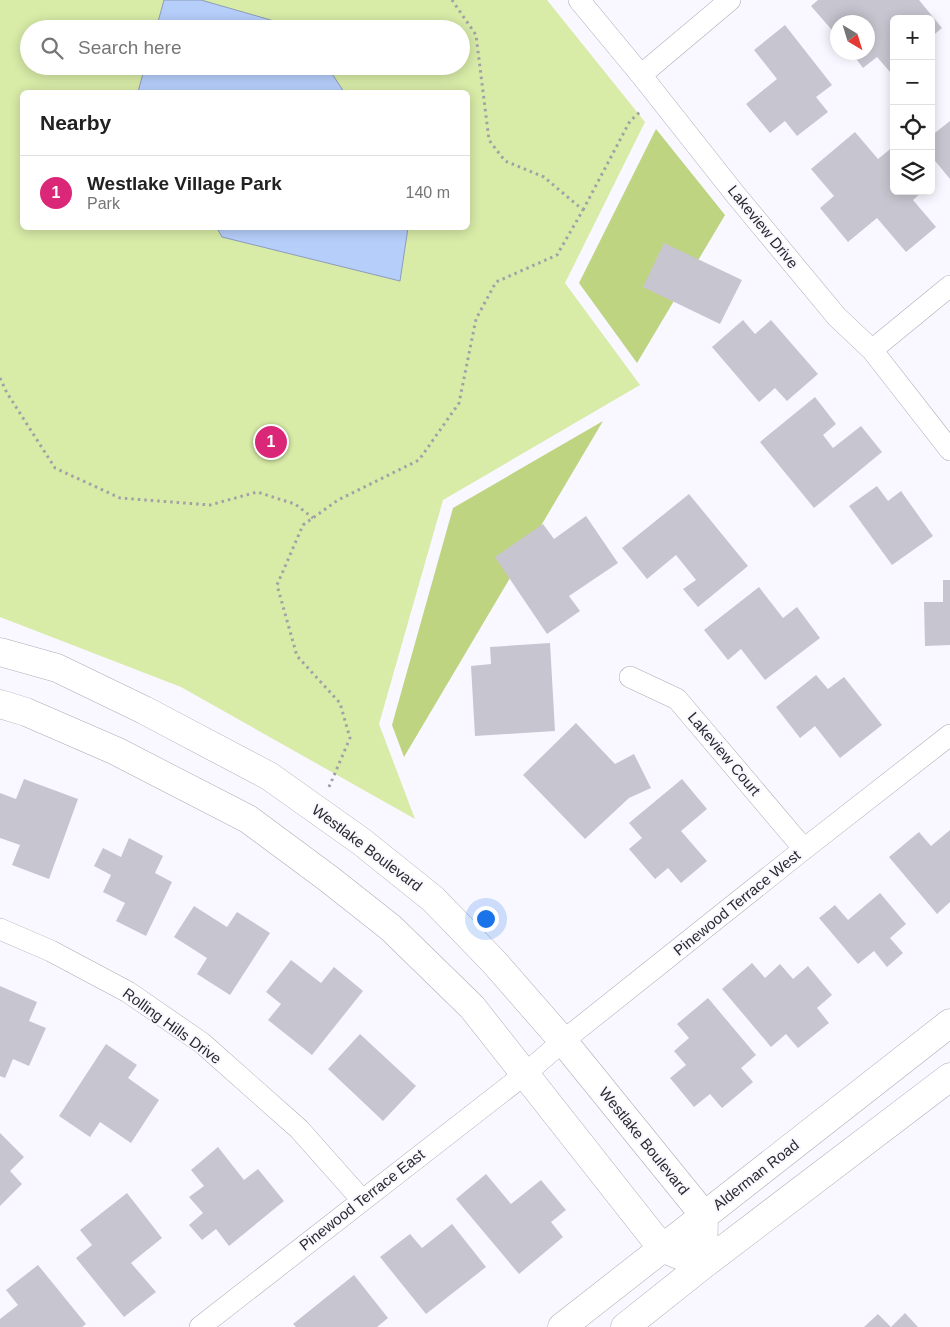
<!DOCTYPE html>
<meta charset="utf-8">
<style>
:root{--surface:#fff;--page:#f2f2f2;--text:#222;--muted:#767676;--line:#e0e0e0;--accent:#db2777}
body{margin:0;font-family:Helvetica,sans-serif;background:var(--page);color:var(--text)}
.controls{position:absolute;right:15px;top:15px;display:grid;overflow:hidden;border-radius:8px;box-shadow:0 2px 12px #0003}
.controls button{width:45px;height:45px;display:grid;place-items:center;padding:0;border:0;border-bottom:1px solid var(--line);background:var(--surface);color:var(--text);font:25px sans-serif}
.compass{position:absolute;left:830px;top:15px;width:45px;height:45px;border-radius:50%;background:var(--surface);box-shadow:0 2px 12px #0003;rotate:142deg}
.you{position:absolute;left:485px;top:918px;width:18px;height:18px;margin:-12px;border:4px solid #fff;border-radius:50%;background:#1a73e8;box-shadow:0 0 0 8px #1a73e833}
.badge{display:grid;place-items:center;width:32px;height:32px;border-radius:50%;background:var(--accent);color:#fff;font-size:16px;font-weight:700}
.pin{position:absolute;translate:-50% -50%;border:2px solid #fff;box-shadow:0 1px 5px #0006}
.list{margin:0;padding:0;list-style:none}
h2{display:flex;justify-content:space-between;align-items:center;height:65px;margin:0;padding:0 20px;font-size:21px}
h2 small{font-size:16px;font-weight:400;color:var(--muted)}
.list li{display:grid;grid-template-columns:32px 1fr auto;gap:15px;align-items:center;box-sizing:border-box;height:75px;padding:0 20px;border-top:1px solid var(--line)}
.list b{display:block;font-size:19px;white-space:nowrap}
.list p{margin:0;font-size:16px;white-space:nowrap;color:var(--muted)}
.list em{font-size:16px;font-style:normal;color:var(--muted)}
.icon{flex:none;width:28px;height:28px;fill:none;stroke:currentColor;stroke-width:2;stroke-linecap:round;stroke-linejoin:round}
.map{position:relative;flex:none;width:950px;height:1327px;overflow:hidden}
.search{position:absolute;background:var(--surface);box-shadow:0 2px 12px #0003;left:20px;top:20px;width:450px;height:55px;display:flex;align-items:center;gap:12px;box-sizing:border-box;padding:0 18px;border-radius:28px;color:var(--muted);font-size:19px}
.panel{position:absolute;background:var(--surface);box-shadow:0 2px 12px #0003;left:20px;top:90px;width:450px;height:140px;border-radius:8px}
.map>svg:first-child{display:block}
.green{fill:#d8eba7;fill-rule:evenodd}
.forest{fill:#bed480}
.water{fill:#b6cefa;stroke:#8c9cbc}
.building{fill:#c7c6d0}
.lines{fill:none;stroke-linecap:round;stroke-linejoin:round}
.street-casing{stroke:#aeacb5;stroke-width:22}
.secondary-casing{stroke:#aeacb5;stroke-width:29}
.path{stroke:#a3a1a7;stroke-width:3;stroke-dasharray:2.5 4;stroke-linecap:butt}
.street{stroke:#fff;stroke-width:21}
.secondary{stroke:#fff;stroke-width:28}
.labels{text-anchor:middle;stroke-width:4;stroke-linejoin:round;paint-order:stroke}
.street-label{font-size:15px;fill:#2a292c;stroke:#f9f7ff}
</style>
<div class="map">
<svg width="950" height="1327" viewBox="0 0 950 1327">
<rect width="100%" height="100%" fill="#f9f7ff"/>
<path class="green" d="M0 0H547L645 122 565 283 640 385 443 500 379 724 415 819 181 687 0 617ZM29 29H461V66H29ZM22 92H468V228H22Z"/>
<path class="forest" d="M656 129 725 215 637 363 579 283Z
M603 421 404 757 392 725 453 508Z"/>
<path class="water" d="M164 0H201L302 29H156Z
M145 66H327L344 92H138Z
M217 228H408L400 281 222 237Z"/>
<path class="building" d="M818 0H919L942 28 931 37V19H894V69L890 72 877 57 863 68 851 52H868V22H838V37L811 6Z
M785 25 832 85 816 97 828 112 797 136 785 121 770 133 746 104 777 79 754 50Z
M950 121V179L931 156V136Z
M855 132 878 159 894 146V191H923L913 200 936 227 906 252 877 218 848 242 820 208 834 196 811 169Z
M664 243 742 280 720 324 643 287Z
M743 320 755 334 771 320 818 374 787 401 775 388 759 402 712 347Z
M815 397 836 424 823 435 833 448 861 426 882 452 814 508 760 442Z
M877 486 888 501 901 491 933 536 892 565 849 506Z
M689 494 748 566 698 607 683 589 696 580 676 555 647 579 622 548Z
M586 516 618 563 569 596 580 611 547 634 495 557 543 524 554 539Z
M943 580H950V645L925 646 924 602H943Z
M759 587 783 618 797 607 820 638 765 680 741 649 728 660 704 630Z
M550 643 555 731 475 736 471 666 491 664 490 647Z
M816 675 828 689 844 677 882 725 840 758 815 726 800 738 776 707Z
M576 723 615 764 634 754 651 788 629 798 585 839 523 775Z
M24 779 78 799 49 879 12 865 20 845 0 838V793L16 799Z
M682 779 707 809 681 831 707 861 681 883 668 868 655 879 629 849 642 838 629 823Z
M950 830V902L937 914 889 857 919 832 931 846Z
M129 838 163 856 155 873 172 882 146 936 116 921 125 903 103 892 111 875 94 866 103 848 121 857Z
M880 893 906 924 890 938 903 953 887 967 874 951 858 964 819 918 835 905 848 920Z
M194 906 227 927 237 912 270 933 230 995 197 974 207 958 174 937Z
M291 960 321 983 334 967 363 991 312 1055 268 1020 281 1004 266 992Z
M752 963 765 978 780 964 793 979 808 966 832 995 817 1008 829 1023 798 1048 786 1034 771 1047 722 989Z
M0 986 37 1002 29 1021 46 1028 29 1066 13 1059 5 1078 0 1076Z
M708 998 756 1055 741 1068 753 1082 722 1108 710 1094 694 1107 670 1078 686 1065 674 1051 689 1038 677 1024Z
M360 1034 416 1086 383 1121 328 1069Z
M106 1044 137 1065 128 1078 159 1100 131 1143 100 1122 90 1137 59 1116Z
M0 1133 24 1157 10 1171 22 1184 0 1206Z
M218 1147 244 1180 258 1169 284 1201 229 1246 216 1229 202 1240 189 1225 203 1213 189 1197 204 1186 191 1170Z
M486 1174 511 1204 541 1180 566 1210 551 1222 563 1237 519 1274 456 1199Z
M127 1193 162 1238 131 1263 156 1292 124 1317 76 1258 92 1245 80 1230Z
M452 1224 486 1267 426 1314 380 1257 410 1234 422 1248Z
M38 1265 86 1324 82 1327H0V1319L18 1305 6 1290Z
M354 1275 388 1318 377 1327H296L293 1324Z
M905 1313 918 1327H891Z
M878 1314 891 1327H864Z"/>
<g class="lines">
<defs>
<path id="street" d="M579 0 641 75 735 194 837 317 872 350 950 450
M641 75 730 0
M872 350 950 286
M630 677 677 699 804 849
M0 929 51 951 128 992 202 1043 299 1129 362 1200
M200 1327 525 1074 563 1041 804 849 950 735"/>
<path id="secondary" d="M0 652 57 668 144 710 269 776 362 842 433 899 494 962 563 1041 704 1215 703 1265 662 1248 472 1007 391 928 329 879 248 819 116 751 26 712 0 704
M562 1327 950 1023
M625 1327 703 1265 950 1077"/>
</defs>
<use href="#street" class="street-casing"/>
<use href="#secondary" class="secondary-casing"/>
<path class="path" d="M583 210 630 121 640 112
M0 378 7 393 55 468 120 498 210 505 257 492 295 504 313 518
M329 787 350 738 340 703 297 656 277 585 303 525 338 500 419 460 459 403 476 319 496 282 557 255 583 210 544 177 505 161 489 140 476 35 452 0"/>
<use href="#street" class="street"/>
<use href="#secondary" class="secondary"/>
</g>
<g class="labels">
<g class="street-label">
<text transform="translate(763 227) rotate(51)" y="5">Lakeview Drive</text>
<text transform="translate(724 754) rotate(50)" y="5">Lakeview Court</text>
<text transform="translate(367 848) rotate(37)" y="5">Westlake Boulevard</text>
<text transform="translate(737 903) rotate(-39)" y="5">Pinewood Terrace West</text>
<text transform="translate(172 1026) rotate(36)" y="5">Rolling Hills Drive</text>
<text transform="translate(644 1141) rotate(51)" y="5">Westlake Boulevard</text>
<text transform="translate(756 1175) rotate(-38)" y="5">Alderman Road</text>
<text transform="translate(362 1200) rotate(-38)" y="5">Pinewood Terrace East</text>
</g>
</g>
</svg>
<div class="controls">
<button>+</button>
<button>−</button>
<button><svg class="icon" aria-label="locate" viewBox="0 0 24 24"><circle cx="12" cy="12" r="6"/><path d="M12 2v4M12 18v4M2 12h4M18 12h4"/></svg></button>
<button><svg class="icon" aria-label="layers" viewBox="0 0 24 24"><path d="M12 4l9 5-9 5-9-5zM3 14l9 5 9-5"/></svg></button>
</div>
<svg class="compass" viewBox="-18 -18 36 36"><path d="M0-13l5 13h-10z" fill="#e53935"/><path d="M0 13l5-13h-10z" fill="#767676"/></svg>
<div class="you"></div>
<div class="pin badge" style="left:271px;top:442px">1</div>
<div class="search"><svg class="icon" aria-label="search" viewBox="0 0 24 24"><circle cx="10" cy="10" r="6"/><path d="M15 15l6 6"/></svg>Search here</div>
<section class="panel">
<h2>Nearby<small></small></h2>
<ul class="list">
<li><span class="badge">1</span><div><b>Westlake Village Park</b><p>Park</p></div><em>140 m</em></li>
</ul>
</section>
</div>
